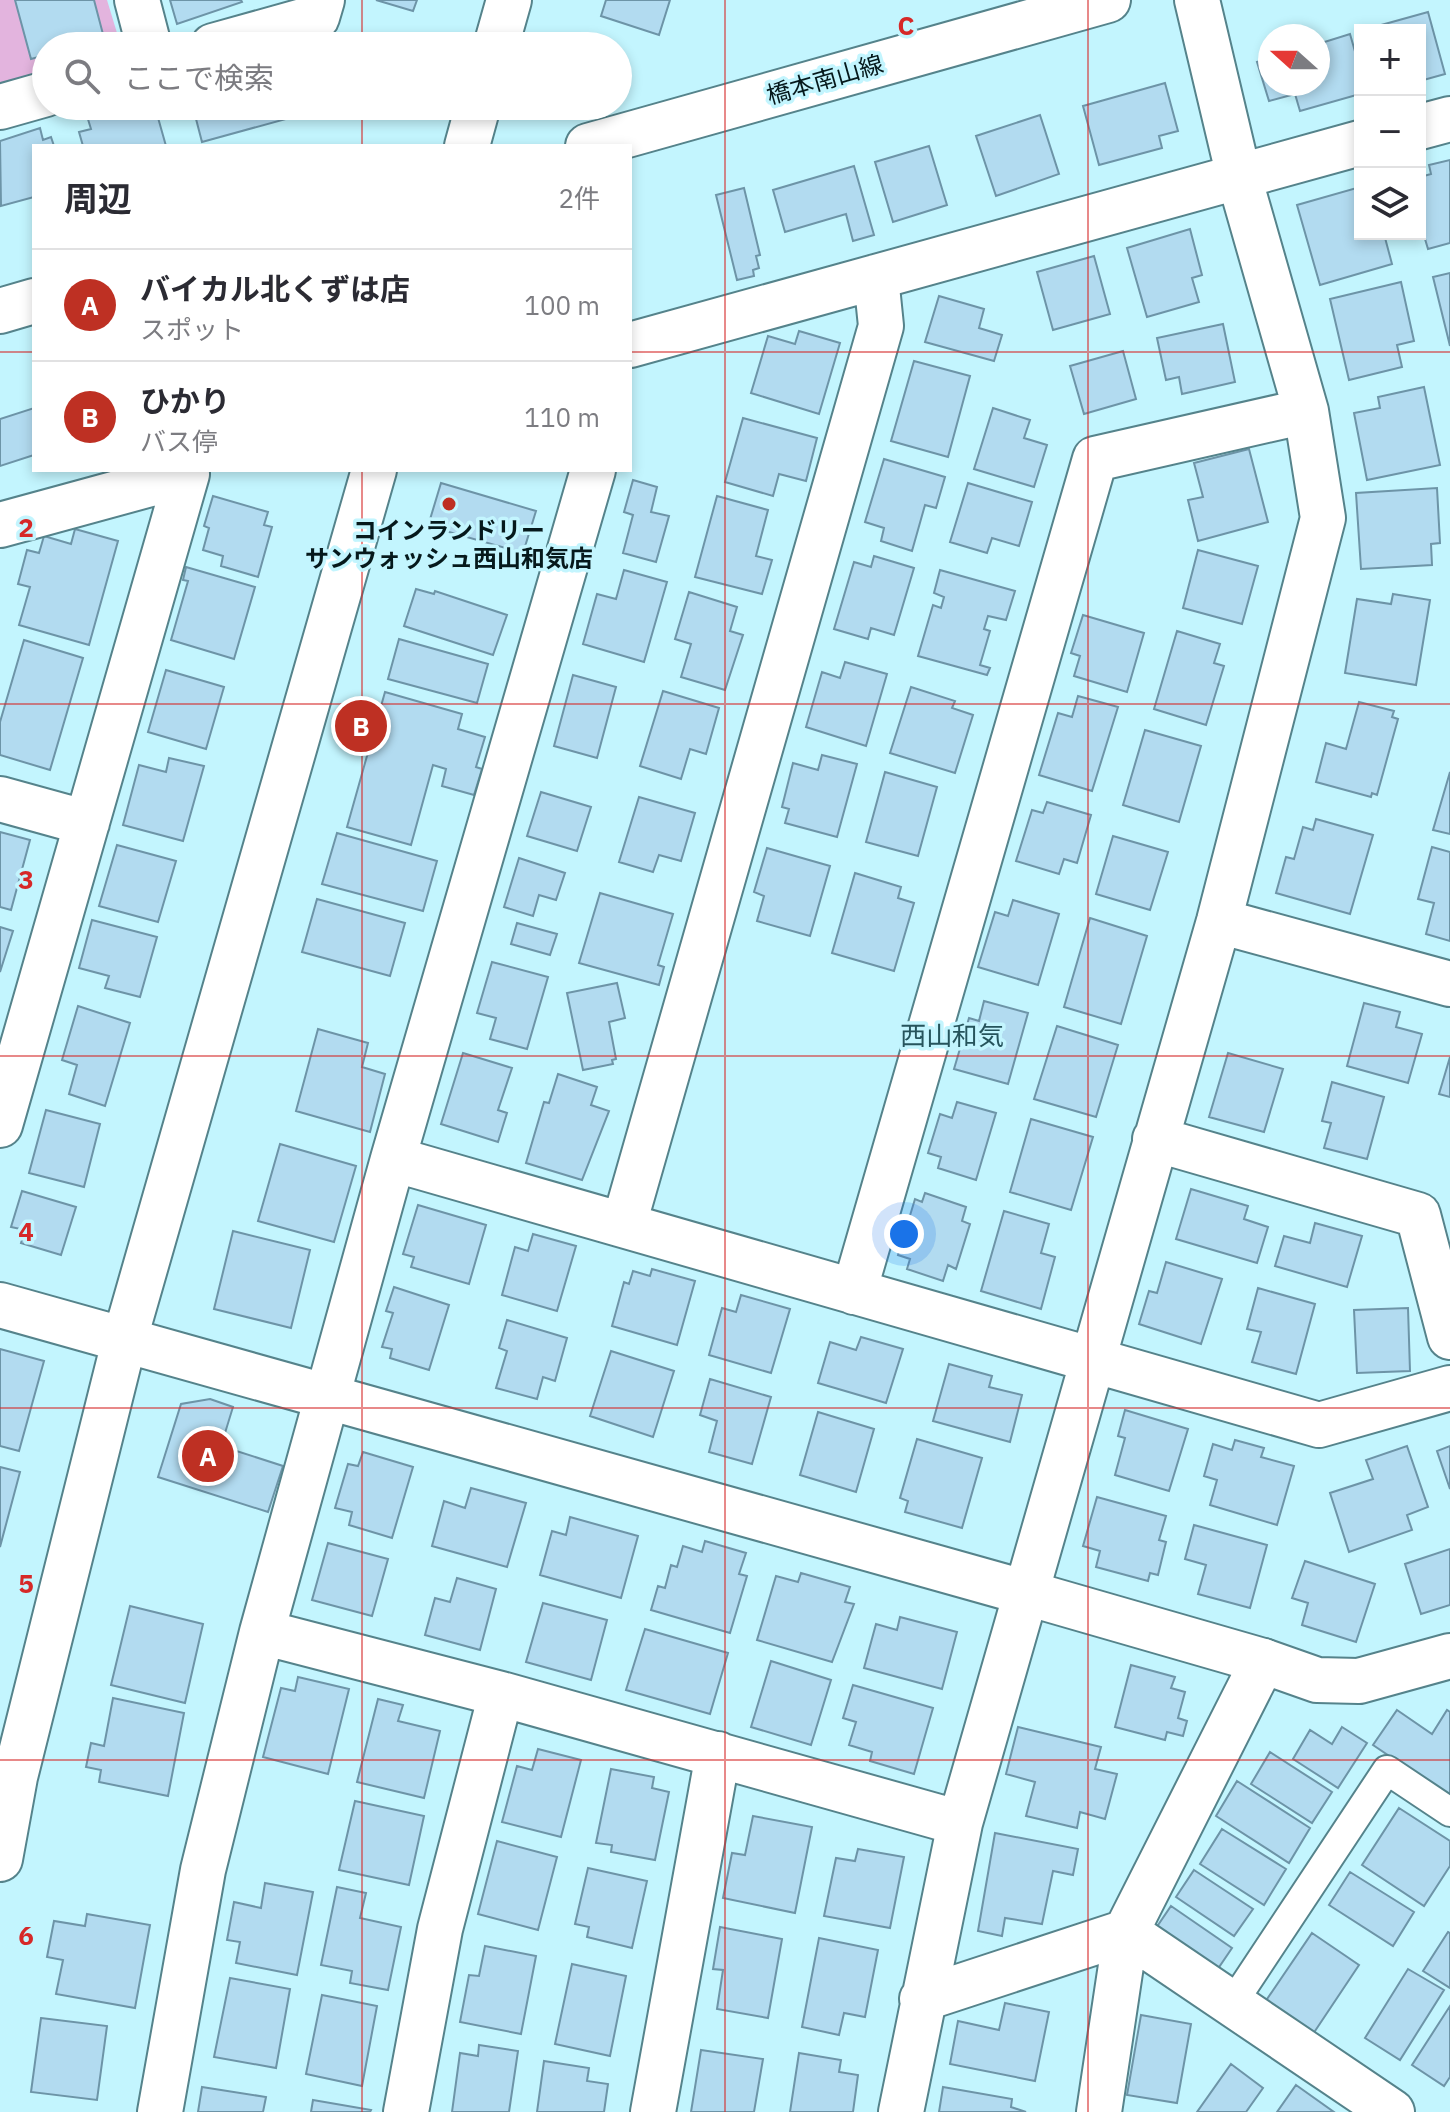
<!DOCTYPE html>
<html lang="ja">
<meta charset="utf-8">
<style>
:root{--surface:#fff;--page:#f2f2f3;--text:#2b2b33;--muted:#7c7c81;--line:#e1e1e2;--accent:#be3023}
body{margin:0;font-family:"IBM Plex Sans","Noto Sans JP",sans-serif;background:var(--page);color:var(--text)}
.controls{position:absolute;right:24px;top:24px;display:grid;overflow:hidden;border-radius:0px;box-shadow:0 4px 12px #0003}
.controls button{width:72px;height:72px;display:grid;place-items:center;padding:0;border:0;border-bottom:2px solid var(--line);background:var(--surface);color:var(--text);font:40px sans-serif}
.compass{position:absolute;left:1258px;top:24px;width:72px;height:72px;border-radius:50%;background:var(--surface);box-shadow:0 4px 12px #0003;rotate:291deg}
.you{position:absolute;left:904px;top:1234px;width:28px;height:28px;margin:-20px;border:6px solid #fff;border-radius:50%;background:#1a73e8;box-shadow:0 0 0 12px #1a73e833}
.badge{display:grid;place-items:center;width:52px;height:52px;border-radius:50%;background:var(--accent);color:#fff;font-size:26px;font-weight:700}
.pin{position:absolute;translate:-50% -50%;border:4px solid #fff;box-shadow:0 2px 8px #0006}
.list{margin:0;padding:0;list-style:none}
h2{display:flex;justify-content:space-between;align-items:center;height:104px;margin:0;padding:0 32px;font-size:34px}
h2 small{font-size:26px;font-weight:400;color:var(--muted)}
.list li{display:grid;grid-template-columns:52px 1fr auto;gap:24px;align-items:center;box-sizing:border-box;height:112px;padding:0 32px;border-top:2px solid var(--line)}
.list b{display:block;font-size:30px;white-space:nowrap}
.list p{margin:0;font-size:26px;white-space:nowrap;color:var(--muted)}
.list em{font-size:26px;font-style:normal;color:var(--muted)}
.icon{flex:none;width:44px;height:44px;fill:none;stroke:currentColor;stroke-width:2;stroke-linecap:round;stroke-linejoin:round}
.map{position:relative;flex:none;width:1450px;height:2112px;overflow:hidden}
.search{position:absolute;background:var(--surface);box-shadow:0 4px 12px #0003;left:32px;top:32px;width:600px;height:88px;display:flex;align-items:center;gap:20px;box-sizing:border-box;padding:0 28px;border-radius:44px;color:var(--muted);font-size:30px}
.panel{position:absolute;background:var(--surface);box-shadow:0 4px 12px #0003;left:32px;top:144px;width:600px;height:328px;border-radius:0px}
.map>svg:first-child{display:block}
.green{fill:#e3b4de}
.building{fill:#b2dbf0;stroke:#6d94a7;stroke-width:2}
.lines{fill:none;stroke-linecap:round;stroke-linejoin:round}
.service-casing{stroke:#55838b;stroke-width:32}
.minor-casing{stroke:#55838b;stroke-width:48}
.tertiary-casing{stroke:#55838b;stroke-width:48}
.service{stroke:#fff;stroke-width:28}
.minor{stroke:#fff;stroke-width:44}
.tertiary{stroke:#fff;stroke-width:44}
.grid{fill:none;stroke:#d62828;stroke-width:2;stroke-opacity:0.55}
.poi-dot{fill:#be3023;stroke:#c3f5fe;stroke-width:3}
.labels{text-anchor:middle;stroke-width:7;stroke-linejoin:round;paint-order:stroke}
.street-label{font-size:24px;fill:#06191c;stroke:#c3f5fe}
.poi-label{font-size:24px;font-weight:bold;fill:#06191c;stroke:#c3f5fe}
.neighbourhood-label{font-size:26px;fill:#26545c;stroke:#c3f5fe}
.grid-label{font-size:26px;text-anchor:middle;font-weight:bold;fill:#d62828;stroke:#c3f5fe;stroke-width:7;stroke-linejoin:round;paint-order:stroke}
</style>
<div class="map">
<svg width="1450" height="2112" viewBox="0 0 1450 2112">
<rect width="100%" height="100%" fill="#c3f5fe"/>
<path class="green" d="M0 0H107L117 33 110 46H46V75L0 87Z"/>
<path class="building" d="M15 0H94L104 38 76 46H46V55L31 59Z
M170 0H241L242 2 177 24Z
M376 0H417L413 11Z
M606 0H670L659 35 601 16Z
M1428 12 1445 74 1420 81V30H1375L1374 27Z
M1350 34 1360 69V94L1300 111 1295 94 1269 101 1257 62 1270 58V84H1318V44Z
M1165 83 1178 131 1159 136 1162 148 1099 165 1083 106Z
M120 106H132L134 114 155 107 166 146H83L79 132 91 129 87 116Z
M219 106H333L202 142 195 115Z
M1040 115 1059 174 996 196 976 136Z
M40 128 43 140 51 137 54 146H34V197L1 206 0 141Z
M929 146 947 205 893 222 875 162Z
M1450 160V243L1428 249 1420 222V177L1431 174 1429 165Z
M854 166 874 235 853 241 846 214 785 232 773 190Z
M1360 187V234H1384L1392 264 1320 285 1297 205Z
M744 188 760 255 756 256 759 268 753 270 754 276 737 280 716 195Z
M1190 229 1202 275 1192 278 1199 302 1147 317 1127 248Z
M1094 256 1110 314 1053 330 1037 272Z
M1450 273V346L1433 277Z
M1401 282 1414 341 1397 345 1402 367 1349 380 1330 299Z
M939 296 984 309 979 328 1002 335 994 361 925 342Z
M1223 324 1235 382 1182 394 1179 377 1166 380 1157 338Z
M799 331 840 343 819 414 751 393 768 336 795 344Z
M1123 351 1136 399 1084 414 1070 366Z
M914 361 970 376 948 457 891 441Z
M1424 387 1440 465 1367 480 1354 413 1380 408 1378 397Z
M34 408V455L0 466V419Z
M993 408 1030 420 1024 438 1047 445 1034 487 974 469Z
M743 418 817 438 806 481 779 474 773 496 725 482Z
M1249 449 1268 522 1198 541 1188 500 1203 497 1194 463Z
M884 459 945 477 936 508 925 505 912 551 881 541 884 528 865 522Z
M633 480 657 487 651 512 669 516 656 562 623 553 633 515 624 512Z
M441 483 536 511 523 553 428 526Z
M968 483 1032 502 1019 546 992 538 987 553 950 542Z
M1437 488 1440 543 1431 544 1432 565 1361 569 1356 493Z
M213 496 268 512 264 525 272 527 258 577 221 566 223 556 203 550 209 528 204 526Z
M717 496 768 510 756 556 772 560 762 594 695 577Z
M75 529 118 541 89 645 19 625 30 587 18 584 27 550 39 553 44 536 71 544Z
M1198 550 1258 566 1242 624 1183 608Z
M874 556 914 568 894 635 871 628 868 639 834 629 854 562 871 567Z
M186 567 255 587 234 659 171 640 188 581 183 580Z
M624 570 667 582 644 662 583 644 597 594 616 599Z
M940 570 1015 591 1006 620 988 616 984 629 990 631 980 665 990 668 987 675 918 656 933 605 941 608 944 597 934 593Z
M416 589 434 594 435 591 507 615 493 655 404 626Z
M689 592 737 607 730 631 743 635 725 690 681 677 691 644 675 639Z
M1393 594 1430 600 1416 685 1345 673 1357 599 1391 604Z
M1083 615 1144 633 1127 692 1074 676 1080 656 1071 653Z
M1177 631 1220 644 1214 663 1224 666 1206 725 1154 709Z
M399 639 488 664 477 703 388 679Z
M24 640 83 658 50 770 0 755V722Z
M845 662 887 674 866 746 806 727 822 672 840 678Z
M166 670 224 687 206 749 148 732Z
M573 675 616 687 597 758 554 746Z
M911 687 955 701 952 708 973 715 955 773 890 753Z
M663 691 719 708 706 754 690 749 681 779 640 766Z
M385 692 462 714 458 729 485 737 476 767 482 769 474 795 442 786 446 769 433 765 411 845 347 827Z
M1078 696 1118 707 1092 791 1039 775 1058 713 1072 717Z
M1359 702 1394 711 1392 717 1398 719 1377 795 1372 793 1371 797 1316 782 1326 743 1346 749Z
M1145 730 1201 746 1179 822 1123 805Z
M822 755 857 764 837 837 785 823 789 809 782 807 793 763 818 770Z
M169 758 204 766 183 841 123 825 139 765 166 772Z
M885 772 937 787 918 856 866 842Z
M1450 772V834L1433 830Z
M541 792 591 807 577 851 527 836Z
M639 797 695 813 681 861 659 855 653 872 619 862Z
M1047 802 1091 815 1077 863 1064 859 1059 874 1016 861 1032 810 1043 813Z
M1316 819 1373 835 1350 914 1276 893 1286 857 1294 859 1303 827 1313 830Z
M0 832 30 840 11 910 0 907Z
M337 833 437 861 423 911 322 884Z
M1113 836 1168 852 1150 910 1096 894Z
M117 845 176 861 158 922 99 906Z
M1432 847 1450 852V941L1426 934 1434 903 1418 899Z
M767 848 830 866 810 936 757 921 764 896 754 892Z
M519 858 565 873 556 900 539 895 533 916 504 907Z
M855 873 901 887 898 898 914 903 894 971 832 953Z
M600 893 673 914 658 965 664 967 659 985 579 963Z
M317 899 405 923 390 976 302 952Z
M1013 900 1059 914 1038 985 978 967 995 912 1008 916Z
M1090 918 1147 936 1121 1024 1064 1007Z
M92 920 157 937 140 997 105 988 109 976 79 968Z
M517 923 557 934 550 955 511 944Z
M0 927 13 931 0 972Z
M492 962 548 977 527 1049 490 1039 496 1018 477 1013Z
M617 983 625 1018 609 1022 616 1059 612 1060 613 1064 583 1070 567 993Z
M984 1001 1028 1013 1008 1084 954 1069 969 1018 979 1021Z
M1364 1003 1400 1012 1396 1027 1422 1034 1408 1083 1347 1066Z
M78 1006 130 1023 105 1106 69 1094 77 1065 62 1060Z
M1057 1026 1118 1045 1096 1117 1034 1099Z
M318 1029 368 1043 362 1067 385 1074 370 1132 296 1111Z
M463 1053 512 1068 498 1110 507 1113 498 1142 441 1124Z
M1228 1053 1283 1069 1264 1132 1209 1117Z
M1450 1057V1097L1439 1094Z
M558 1074 597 1087 591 1105 609 1111 582 1180 526 1163 544 1102 549 1103Z
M1332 1082 1384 1097 1367 1159 1324 1148 1331 1123 1322 1121Z
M957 1102 996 1113 976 1180 938 1168 941 1157 928 1153 940 1114 952 1118Z
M46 1110 100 1124 84 1187 29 1173Z
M1031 1119 1093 1137 1071 1210 1010 1192Z
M280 1144 356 1166 334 1242 258 1221Z
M1191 1189 1248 1206 1244 1219 1268 1227 1257 1263 1176 1239Z
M22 1191 76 1207 61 1255 21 1243 25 1230 11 1227Z
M925 1193 966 1207 962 1221 970 1224 956 1269 948 1265 943 1281 907 1269 910 1259 898 1255 915 1199 922 1202Z
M418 1205 486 1225 469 1284 411 1267 414 1257 403 1254Z
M1004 1211 1049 1224 1041 1253 1055 1257 1041 1309 981 1291Z
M1315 1223 1362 1236 1347 1287 1275 1266 1284 1236 1310 1243Z
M233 1231 310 1250 291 1328 214 1309Z
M533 1234 576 1246 557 1311 502 1295 515 1247 528 1251Z
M1166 1262 1222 1279 1201 1344 1139 1324 1149 1291 1157 1293Z
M652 1269 695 1281 677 1345 612 1326 624 1282 629 1284 633 1271 650 1276Z
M394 1287 449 1305 429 1370 390 1358 392 1349 382 1347 393 1313 386 1311Z
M1258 1288 1315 1304 1296 1374 1252 1362 1261 1332 1247 1329Z
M741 1295 790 1309 771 1373 709 1355 722 1308 736 1312Z
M1408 1308 1410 1371 1357 1373 1354 1310Z
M507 1320 567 1338 555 1381 543 1377 537 1399 496 1388 507 1351 499 1348Z
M861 1337 903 1349 886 1403 818 1383 830 1342 856 1350Z
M0 1349 44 1361 19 1451 0 1446Z
M611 1351 674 1371 653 1437 590 1416Z
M949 1364 992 1376 989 1387 1022 1395 1010 1442 933 1421Z
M710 1379 771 1397 752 1464 709 1452 717 1421 700 1415Z
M210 1399 233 1407 221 1446 283 1466 268 1512 158 1477 181 1404Z
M1125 1410 1188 1429 1169 1491 1115 1475 1125 1438 1118 1436Z
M818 1412 874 1429 856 1492 800 1475Z
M917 1439 982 1458 962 1528 905 1512 908 1501 900 1498Z
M1235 1440 1264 1448 1261 1457 1294 1466 1277 1525 1210 1505 1217 1480 1204 1476 1213 1444 1232 1450Z
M1407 1446 1428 1507 1407 1515 1412 1530 1349 1552 1330 1493 1373 1479 1366 1460Z
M1450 1446V1489L1437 1451Z
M363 1452 413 1467 392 1538 349 1525 352 1512 335 1508 348 1464 358 1466Z
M0 1467 20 1472 0 1547Z
M471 1488 526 1503 507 1567 432 1546 444 1501 465 1508Z
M1097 1497 1166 1516 1159 1540 1166 1542 1158 1575 1150 1573 1148 1581 1096 1567 1100 1551 1083 1546Z
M570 1517 638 1536 621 1598 540 1575 552 1531 566 1535Z
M1194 1525 1267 1545 1250 1608 1198 1594 1206 1565 1185 1559Z
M705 1541 746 1553 739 1574 747 1576 730 1633 651 1610 658 1586 665 1588 671 1565 677 1567 683 1546 702 1552Z
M328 1543 388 1559 372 1616 312 1600Z
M1450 1549V1605L1421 1614 1405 1564Z
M1305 1561 1375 1584 1356 1642 1302 1625 1308 1603 1292 1598Z
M801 1573 850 1587 845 1602 854 1604 832 1662 757 1640 776 1576 798 1582Z
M457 1578 496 1589 480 1650 425 1635 435 1598 450 1602Z
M543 1603 607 1620 591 1680 526 1662Z
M130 1606 203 1624 185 1703 111 1685Z
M900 1617 957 1632 942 1689 864 1668 876 1624 897 1630Z
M645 1629 728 1653 710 1714 626 1690Z
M771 1661 831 1680 811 1745 751 1727Z
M1131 1665 1175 1677 1171 1688 1185 1692 1178 1718 1187 1721 1183 1736 1167 1732 1165 1740 1115 1727Z
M298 1677 349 1689 328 1774 263 1757 281 1688 295 1691Z
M853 1685 933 1708 914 1774 870 1761 872 1752 849 1745 856 1722 843 1718Z
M113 1698 184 1713 168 1796 99 1782 101 1770 86 1767 91 1743 104 1746Z
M378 1699 403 1705 398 1721 440 1731 424 1798 357 1782Z
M1397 1710 1432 1734 1447 1710 1450 1712V1797L1373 1745Z
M1018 1727 1101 1747 1095 1769 1117 1774 1105 1819 1080 1812 1077 1828 1026 1816 1035 1782 1006 1774Z
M1342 1727 1367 1743 1338 1788 1293 1759 1310 1730 1332 1744Z
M538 1749 581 1760 561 1837 502 1822 517 1766 532 1770Z
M1270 1752 1332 1792 1312 1823 1251 1784Z
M611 1769 654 1777 652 1788 669 1792 655 1860 611 1852 612 1845 596 1843Z
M1237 1781 1310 1828 1289 1863 1216 1816Z
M355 1801 424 1816 409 1885 339 1870Z
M1399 1808 1450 1841V1866L1424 1906 1362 1865Z
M753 1816 812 1827 795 1913 723 1898 732 1853 745 1855Z
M1222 1829 1286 1869 1264 1905 1200 1864Z
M995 1833 1078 1849 1073 1875 1053 1871 1042 1924 1005 1918 1002 1936 978 1931Z
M497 1841 557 1857 538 1930 478 1914Z
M858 1849 904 1857 890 1928 824 1916 836 1858 855 1861Z
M588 1868 647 1881 632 1948 587 1937 589 1927 575 1924Z
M1194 1870 1253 1909 1234 1936 1176 1897Z
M1350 1872 1414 1912 1393 1946 1329 1905Z
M265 1883 313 1892 297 1975 236 1963 240 1942 227 1940 234 1902 261 1908Z
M337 1887 366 1893 360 1918 401 1927 388 1990 350 1983 352 1971 321 1965Z
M1171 1906 1232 1948 1213 1976 1152 1934Z
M87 1914 150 1925 135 2008 56 1994 63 1960 47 1957 54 1921 85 1926Z
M720 1927 782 1939 768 2018 717 2009 723 1970 713 1969Z
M1448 1932 1450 1933V1988L1423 1971Z
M1312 1933 1359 1965 1313 2034 1265 2002Z
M819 1938 878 1950 865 2017 844 2013 839 2035 802 2027Z
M485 1946 536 1956 521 2034 460 2022 469 1975 479 1976Z
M572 1964 626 1976 610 2056 555 2044Z
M1408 1969 1444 1990 1400 2060 1365 2038Z
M230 1978 290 1989 276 2068 214 2057Z
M322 1995 377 2006 362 2086 306 2074Z
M1005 2003 1049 2012 1035 2081 950 2064 958 2021 999 2030Z
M1450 2006V2077L1444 2086 1412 2065Z
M1141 2015 1191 2024 1177 2103 1127 2095Z
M41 2018 107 2026 97 2100 31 2092Z
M479 2045 518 2051 509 2112H452L460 2053 478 2056Z
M701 2050 763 2059 754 2112H691Z
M799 2053 841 2060 839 2072 858 2075 853 2112H790Z
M544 2061 589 2068 587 2081 608 2084 604 2112H537Z
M1231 2064 1263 2088 1246 2112H1197Z
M1296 2085 1334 2112H1277Z
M202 2087 266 2097 263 2112H198Z
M943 2087 1012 2099 1011 2107 1026 2112H939Z
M313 2100 371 2110 370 2112H311Z"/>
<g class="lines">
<defs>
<path id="service" d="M1232 2004 1387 1770 1450 1812"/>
<path id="minor" d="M137 0 149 46
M213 46 317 17 322 0
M0 107 46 94
M1420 127 1450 119
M630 345 1360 143
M593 470 393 1159 262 1632 501 1694 960 1823
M0 525 187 474
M0 799 87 823
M1219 921 1450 984
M0 1125 187 474
M1155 1139 1418 1215 1450 1337
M393 1159 1319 1425 1450 1388
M624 1224 881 326 876 277
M854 1292 1095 459 1306 411
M922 1999 1126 1932 1392 2112
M160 2112 203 1870 262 1632
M406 2112 440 1929 501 1694
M653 2112 718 1754
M901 2112 960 1823 1219 921 1323 518 1306 411 1239 177 1197 0
M1099 2112 1126 1932 1263 1661"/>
<path id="tertiary" d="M496 46 509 0
M467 146 478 106
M588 146 1108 0
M0 311 34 301
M0 1305 1027 1593 1263 1661 1317 1680 1359 1681 1450 1656
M0 1859 15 1777 125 1338 374 470"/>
</defs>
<use href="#service" class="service-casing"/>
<use href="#minor" class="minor-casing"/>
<use href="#tertiary" class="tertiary-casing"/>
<use href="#service" class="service"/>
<use href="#minor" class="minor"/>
<use href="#tertiary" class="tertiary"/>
</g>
<path class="grid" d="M362 0V46M725 0V2112M1088 0V2112M362 106V146M0 352H34M630 352H1450M362 470V2112M0 704H1450M0 1056H1450M0 1408H1450M0 1760H1450"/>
<circle class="poi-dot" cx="449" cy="504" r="8"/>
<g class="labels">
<g class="street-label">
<text transform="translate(825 80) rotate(-16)" y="8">橋本南山線</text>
</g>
<g class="poi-label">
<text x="449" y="539">コインランドリー<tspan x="449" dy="28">サンウォッシュ西山和気店</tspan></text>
</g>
<g class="neighbourhood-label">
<text x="952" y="1045">西山和気</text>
</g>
</g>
<g class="grid-label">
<text x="906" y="35">C</text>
<text x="26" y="537">2</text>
<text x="26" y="889">3</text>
<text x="26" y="1241">4</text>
<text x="26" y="1593">5</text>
<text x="26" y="1945">6</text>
</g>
</svg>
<div class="controls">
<button>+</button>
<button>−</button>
<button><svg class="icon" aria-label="layers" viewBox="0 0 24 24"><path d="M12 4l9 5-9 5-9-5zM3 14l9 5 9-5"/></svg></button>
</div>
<svg class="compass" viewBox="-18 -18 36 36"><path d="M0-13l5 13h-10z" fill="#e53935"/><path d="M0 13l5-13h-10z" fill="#7c7c81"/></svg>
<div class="you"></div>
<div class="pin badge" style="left:208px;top:1456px">A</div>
<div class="pin badge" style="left:361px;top:726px">B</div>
<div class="search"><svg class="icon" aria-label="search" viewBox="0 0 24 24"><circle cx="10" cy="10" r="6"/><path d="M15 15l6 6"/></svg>ここで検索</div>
<section class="panel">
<h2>周辺<small>2件</small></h2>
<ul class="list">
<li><span class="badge">A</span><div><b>バイカル北くずは店</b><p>スポット</p></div><em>100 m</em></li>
<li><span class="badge">B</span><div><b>ひかり</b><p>バス停</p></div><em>110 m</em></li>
</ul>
</section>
</div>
